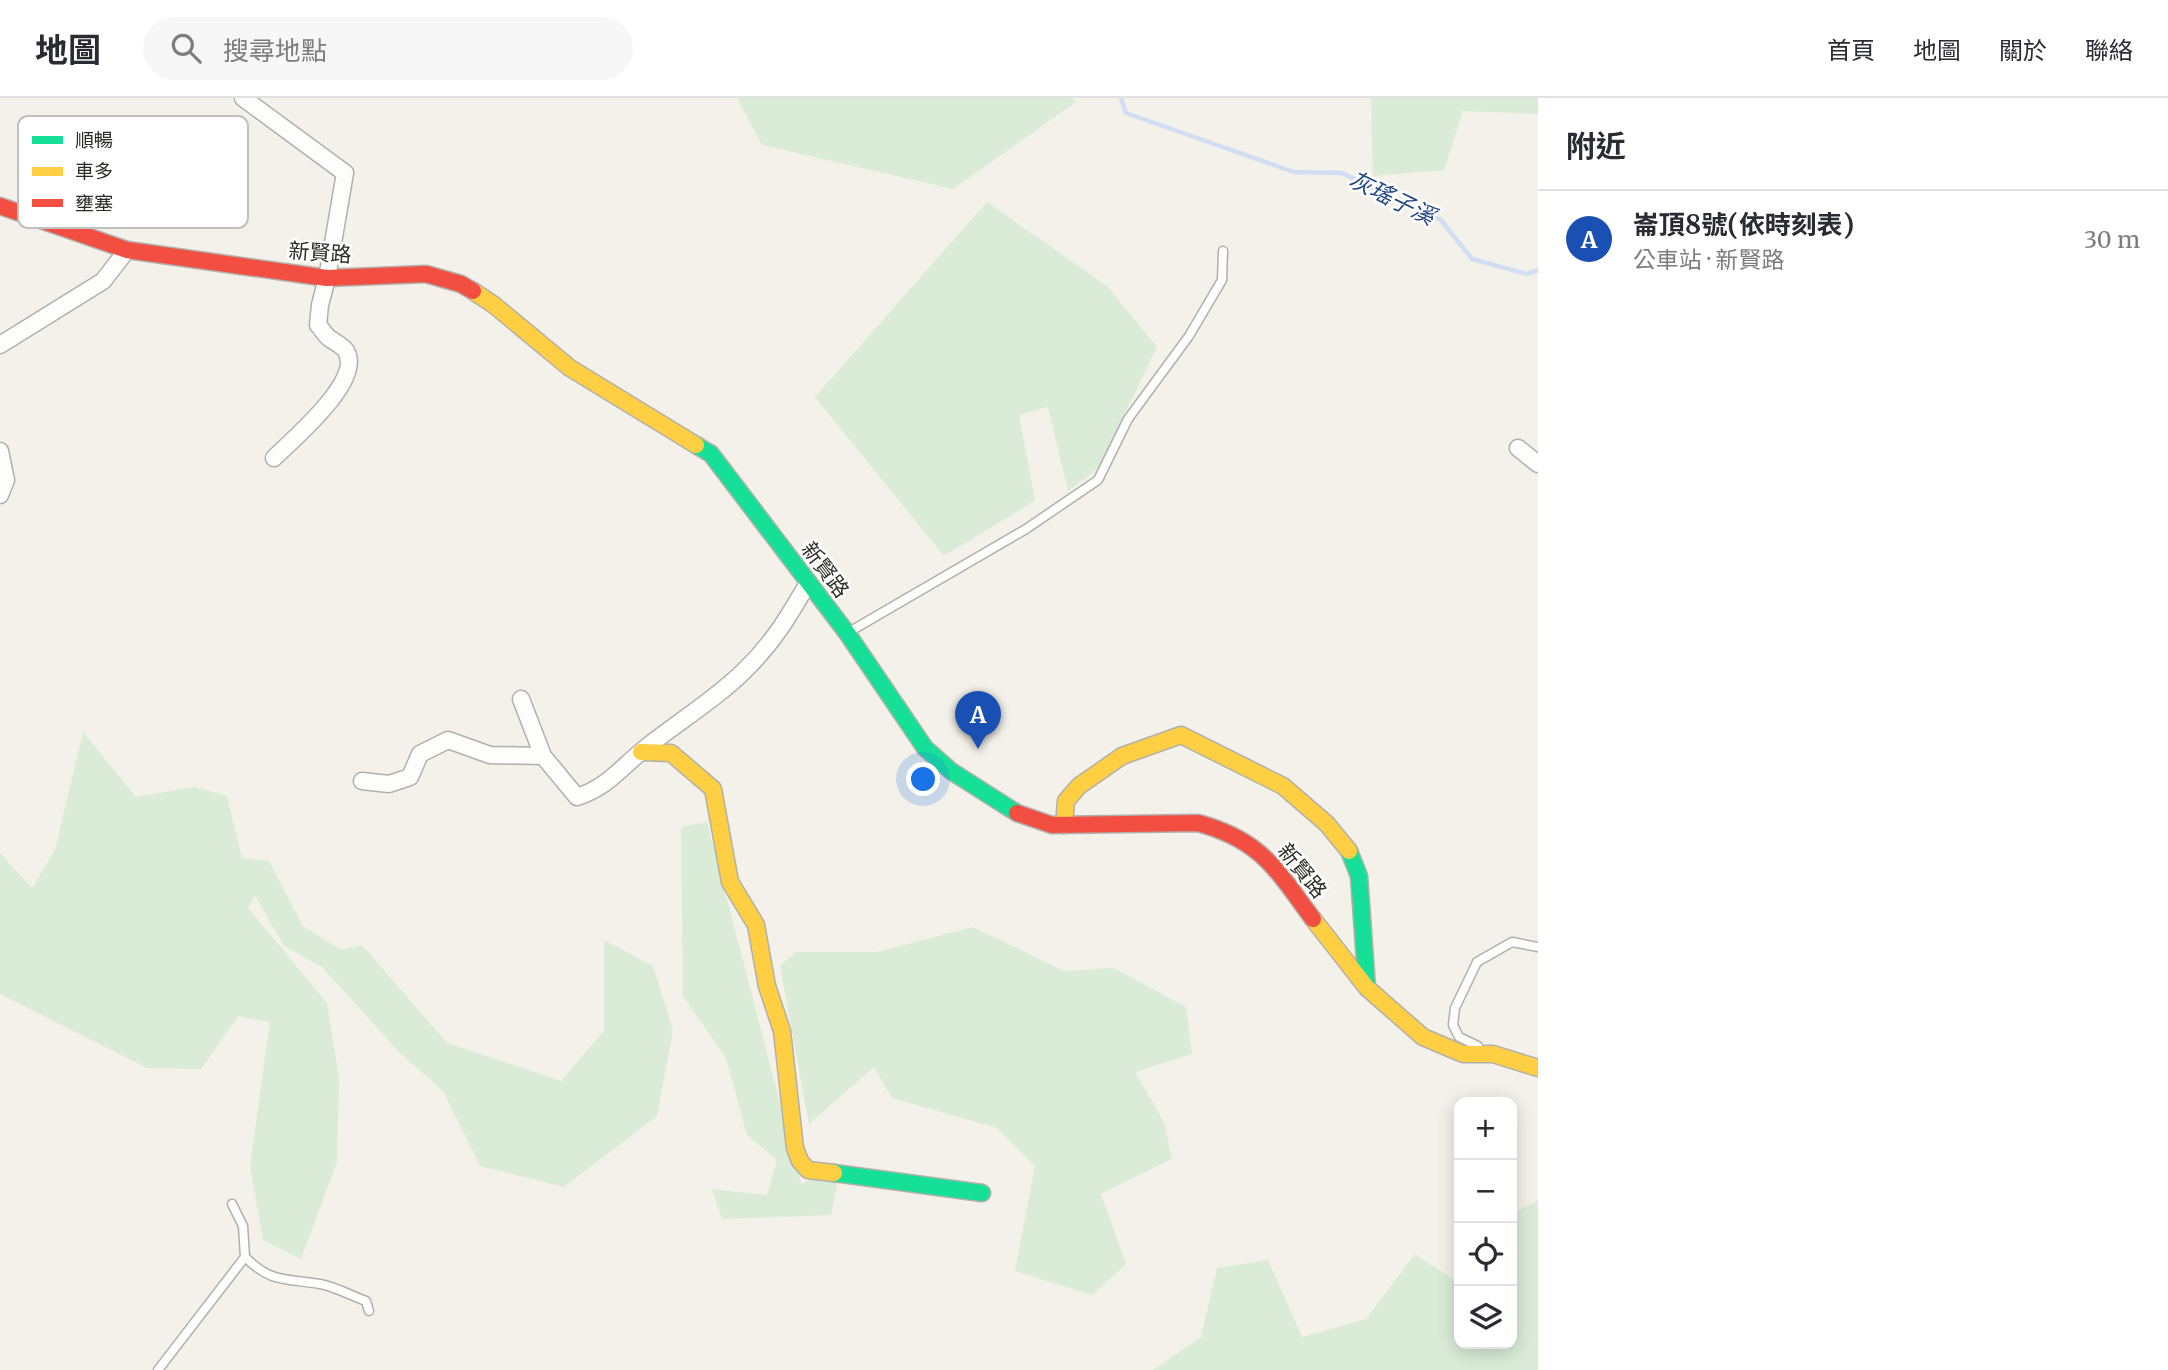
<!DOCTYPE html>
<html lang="zh-TW">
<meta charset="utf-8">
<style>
:root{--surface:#fff;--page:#f7f7f7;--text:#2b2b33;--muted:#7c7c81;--line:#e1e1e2;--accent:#111827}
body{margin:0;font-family:Merriweather,"Noto Sans TC",serif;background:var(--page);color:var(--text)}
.controls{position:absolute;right:21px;bottom:21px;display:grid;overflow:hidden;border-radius:14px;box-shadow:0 4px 18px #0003}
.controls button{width:63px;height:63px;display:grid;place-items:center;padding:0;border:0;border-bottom:2px solid var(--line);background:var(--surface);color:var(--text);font:35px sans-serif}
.you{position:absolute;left:924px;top:682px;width:24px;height:24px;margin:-18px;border:5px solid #fff;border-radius:50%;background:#1a73e8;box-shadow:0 0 0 10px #1a73e833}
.badge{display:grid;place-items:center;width:46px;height:46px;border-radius:50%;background:var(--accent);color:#fff;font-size:23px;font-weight:700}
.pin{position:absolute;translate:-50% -58px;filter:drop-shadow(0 2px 4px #0008)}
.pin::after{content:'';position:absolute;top:37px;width:24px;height:21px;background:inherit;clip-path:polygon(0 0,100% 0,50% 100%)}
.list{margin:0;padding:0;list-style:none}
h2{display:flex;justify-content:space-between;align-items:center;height:91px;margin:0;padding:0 28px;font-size:30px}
h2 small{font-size:23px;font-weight:400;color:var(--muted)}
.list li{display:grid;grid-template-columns:46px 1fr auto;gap:21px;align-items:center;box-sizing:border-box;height:98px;padding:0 28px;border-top:2px solid var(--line)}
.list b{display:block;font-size:26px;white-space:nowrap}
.list p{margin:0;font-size:23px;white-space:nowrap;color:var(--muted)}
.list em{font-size:23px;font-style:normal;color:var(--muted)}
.icon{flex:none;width:38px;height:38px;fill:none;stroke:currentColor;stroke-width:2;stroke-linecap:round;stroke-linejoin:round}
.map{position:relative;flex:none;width:1538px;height:1272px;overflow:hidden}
header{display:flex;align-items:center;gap:42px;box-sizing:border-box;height:98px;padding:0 35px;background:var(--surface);border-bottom:2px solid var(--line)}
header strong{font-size:33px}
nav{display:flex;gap:38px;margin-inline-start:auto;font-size:24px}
.search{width:490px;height:63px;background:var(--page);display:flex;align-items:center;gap:18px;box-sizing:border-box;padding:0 24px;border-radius:38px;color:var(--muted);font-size:26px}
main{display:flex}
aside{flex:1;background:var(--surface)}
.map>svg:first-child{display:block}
.green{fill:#daecd8}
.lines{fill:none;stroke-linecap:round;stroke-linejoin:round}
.stream{stroke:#d0ddf3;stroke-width:4.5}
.lane-casing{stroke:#b2b0aa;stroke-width:11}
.street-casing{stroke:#b2b0aa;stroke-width:19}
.fast-casing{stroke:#b2b0aa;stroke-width:19}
.slow-casing{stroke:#b2b0aa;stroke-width:19}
.jam-casing{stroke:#b2b0aa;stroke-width:19}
.lane{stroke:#fdfdfc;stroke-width:8}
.street{stroke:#fdfdfc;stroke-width:16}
.fast{stroke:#16e098;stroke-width:16}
.slow{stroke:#ffcf43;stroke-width:16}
.jam{stroke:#f24e42;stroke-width:16}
.labels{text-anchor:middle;stroke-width:5;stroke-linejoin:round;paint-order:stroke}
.street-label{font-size:21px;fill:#2d2c27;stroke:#fff}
.water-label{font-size:23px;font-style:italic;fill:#214586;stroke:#fff}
.key{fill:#fff;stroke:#c0c0be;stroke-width:2}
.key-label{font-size:19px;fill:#2d2c27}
</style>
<header>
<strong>地圖</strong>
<div class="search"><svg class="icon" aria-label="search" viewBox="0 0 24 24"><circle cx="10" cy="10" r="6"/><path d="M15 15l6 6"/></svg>搜尋地點</div>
<nav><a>首頁</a><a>地圖</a><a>關於</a><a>聯絡</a></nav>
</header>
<main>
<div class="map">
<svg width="1538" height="1272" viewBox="0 0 1538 1272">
<rect width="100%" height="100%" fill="#f3f1e9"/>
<path class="green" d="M737 0H1071L1076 4 953 91 762 47Z
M1371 0H1538V16L1463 13 1444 72 1373 78Z
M987 104 1107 188 1157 249 1098 371 1068 393 1048 309 1019 317 1035 403 944 458 815 299Z
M83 634 136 699 195 689 227 698 242 760 269 763 303 828 341 852 362 847 447 945 561 983 604 933V842L653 868 673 932 657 1018 564 1089 480 1068 443 993 400 955 322 869 284 848 255 797 248 810 327 905 339 980 337 1064 301 1161 263 1142 250 1068 270 924 238 918 201 971 147 970 0 896V755L32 790 55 752Z
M707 724 801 1086 841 1068 831 1117 722 1121 712 1091 767 1097 777 1062 747 1037 726 960 683 898 681 729Z
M973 829 1064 873 1114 870 1186 909 1192 956 1135 974 1164 1024 1172 1061 1101 1096 1126 1166 1092 1197 1015 1173 1035 1068 997 1030 892 1000 874 969 809 1026 780 868 796 854H877Z
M1538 1102V1272H1153L1201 1239 1217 1170 1268 1162 1302 1239 1366 1221 1415 1156 1459 1185V1246H1512V1116Z"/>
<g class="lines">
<path class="stream" d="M1121 0 1126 15 1294 74 1342 75 1441 122 1472 161 1527 176 1538 172"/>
<defs>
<path id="lane" d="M849 534 1026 431 1098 382 1128 321 1189 238 1222 182 1223 153
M1478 948 1459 939 1453 927 1455 910 1477 864 1512 844 1538 849
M232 1106 243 1128 245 1159C272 1186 286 1180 320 1186 336 1189 352 1198 366 1203L369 1213
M158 1272 245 1159"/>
<path id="street" d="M243 0 345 75 327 180 320 207 318 227C322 231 325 237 329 240 334 244 342 247 346 253 364 282 293 341 274 360
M0 247 103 183 127 152
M1518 350 1538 366
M0 353 6 382 0 397
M521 601 543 658
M362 683 389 686 410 679 420 656 448 642 490 657 543 658 577 699C607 689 620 671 643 652 676 625 715 602 745 572 773 545 789 518 808 485"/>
<path id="fast" d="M696 347 711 356 847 535 925 650 951 673 1017 715
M1349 753 1359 778 1367 890
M834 1075 982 1095"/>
<path id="slow" d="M473 193 494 207 570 270 696 347
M641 654 671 655 713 691 730 784 756 827 767 888 782 933 795 1050 800 1063 808 1072 834 1075
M1064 727 1066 703 1079 688 1122 658 1181 637 1283 688 1327 726 1349 753
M1313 821 1367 890 1423 939 1463 956H1493L1538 970"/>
<path id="jam" d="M0 108 127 152 327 180 426 176 461 186 473 193
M1017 715 1052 727 1198 725C1261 742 1276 771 1313 821"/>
</defs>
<use href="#lane" class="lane-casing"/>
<use href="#street" class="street-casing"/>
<use href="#fast" class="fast-casing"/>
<use href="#slow" class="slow-casing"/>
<use href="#jam" class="jam-casing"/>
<use href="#lane" class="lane"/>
<use href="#street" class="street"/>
<use href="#fast" class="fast"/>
<use href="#slow" class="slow"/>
<use href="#jam" class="jam"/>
</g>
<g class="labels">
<g class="street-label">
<text transform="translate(320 155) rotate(4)" y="7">新賢路</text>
<text transform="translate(825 472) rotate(53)" y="7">新賢路</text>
<text transform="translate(1302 773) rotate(51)" y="7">新賢路</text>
</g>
<g class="water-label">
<text transform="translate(1392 100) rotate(26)" y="8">灰瑤子溪</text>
</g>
</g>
<rect x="18" y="18" width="230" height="112" rx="10" class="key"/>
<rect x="32" y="38" width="31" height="8" fill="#16e098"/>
<rect x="32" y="69" width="31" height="9" fill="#ffcf43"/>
<rect x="32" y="101" width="31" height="8" fill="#f24e42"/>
<g class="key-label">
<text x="75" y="49">順暢</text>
<text x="75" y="80">車多</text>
<text x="75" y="112">壅塞</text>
</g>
</svg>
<div class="controls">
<button>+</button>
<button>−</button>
<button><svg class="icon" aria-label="locate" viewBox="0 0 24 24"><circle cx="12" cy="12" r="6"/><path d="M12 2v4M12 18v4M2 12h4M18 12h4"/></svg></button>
<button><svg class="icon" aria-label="layers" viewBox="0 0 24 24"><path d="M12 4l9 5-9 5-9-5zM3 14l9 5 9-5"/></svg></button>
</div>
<div class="you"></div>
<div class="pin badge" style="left:978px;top:651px;background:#1a4fb4">A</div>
</div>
<aside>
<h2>附近<small></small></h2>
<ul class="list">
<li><span class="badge" style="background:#1a4fb4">A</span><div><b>崙頂8號(依時刻表)</b><p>公車站 · 新賢路</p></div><em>30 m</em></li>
</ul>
</aside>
</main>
